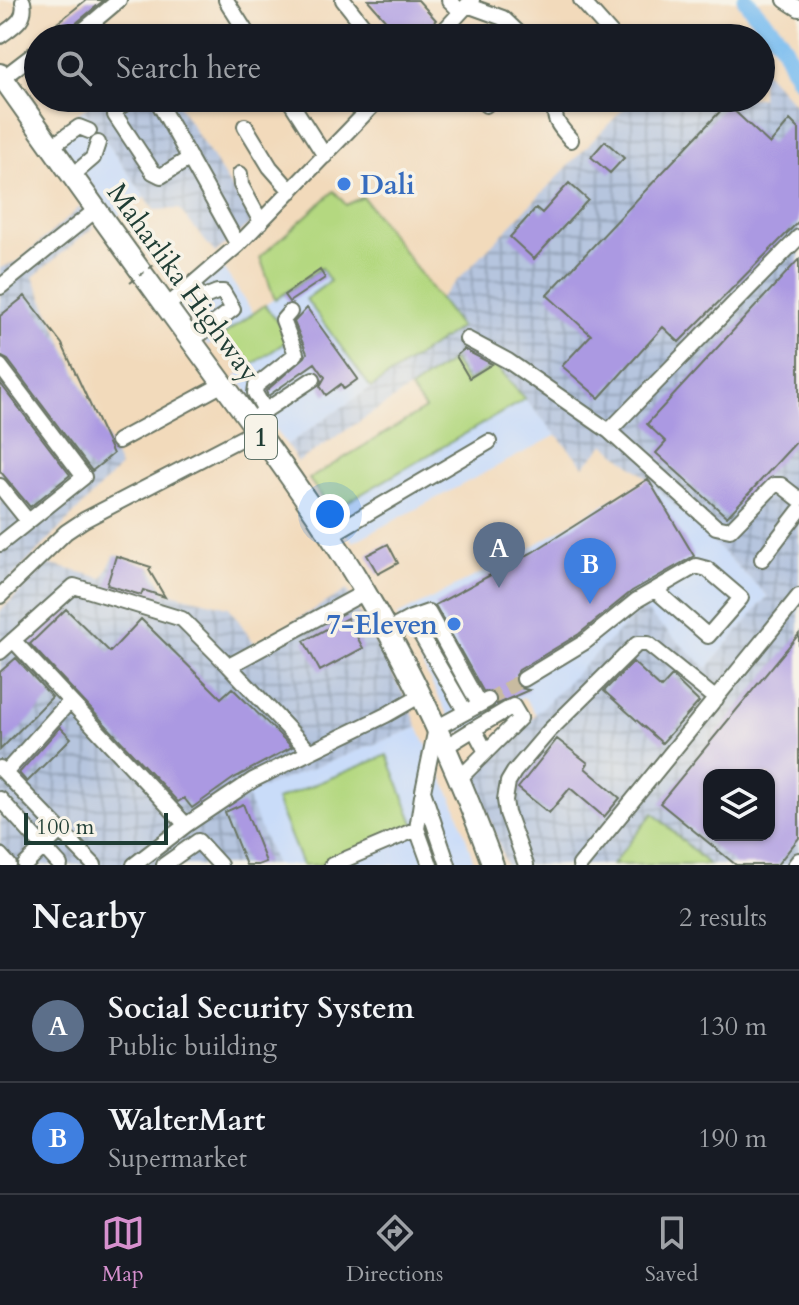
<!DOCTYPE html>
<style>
:root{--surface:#171b24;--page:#242831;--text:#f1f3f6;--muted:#9ea1a6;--line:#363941;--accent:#d690ce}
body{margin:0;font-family:Cardo,serif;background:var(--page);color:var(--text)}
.controls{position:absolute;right:24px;bottom:24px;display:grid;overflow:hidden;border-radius:16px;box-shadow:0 2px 6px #0004}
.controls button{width:72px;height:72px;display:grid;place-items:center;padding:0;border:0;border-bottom:2px solid var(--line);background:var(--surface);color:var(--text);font:40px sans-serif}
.scale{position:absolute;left:24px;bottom:20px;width:144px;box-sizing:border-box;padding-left:8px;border:4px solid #1f3d34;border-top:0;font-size:22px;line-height:28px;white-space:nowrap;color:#1f3d34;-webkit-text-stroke:6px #f7f3e8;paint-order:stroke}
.you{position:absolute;left:330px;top:514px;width:28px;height:28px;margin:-20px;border:6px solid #fff;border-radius:50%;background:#1a73e8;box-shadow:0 0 0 12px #1a73e833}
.badge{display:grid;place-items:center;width:52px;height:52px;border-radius:50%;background:var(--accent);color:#fff;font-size:26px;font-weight:700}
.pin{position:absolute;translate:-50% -66px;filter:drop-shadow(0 2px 4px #0008)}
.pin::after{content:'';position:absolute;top:42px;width:28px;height:24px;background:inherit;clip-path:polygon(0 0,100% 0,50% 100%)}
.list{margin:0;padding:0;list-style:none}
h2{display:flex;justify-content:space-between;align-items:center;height:104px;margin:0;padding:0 32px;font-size:34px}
h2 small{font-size:26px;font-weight:400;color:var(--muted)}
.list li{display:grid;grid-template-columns:52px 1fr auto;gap:24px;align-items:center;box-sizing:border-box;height:112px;padding:0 32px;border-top:2px solid var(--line)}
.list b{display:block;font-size:30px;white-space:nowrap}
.list p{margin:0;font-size:26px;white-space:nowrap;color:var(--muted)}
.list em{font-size:26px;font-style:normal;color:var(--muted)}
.icon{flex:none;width:44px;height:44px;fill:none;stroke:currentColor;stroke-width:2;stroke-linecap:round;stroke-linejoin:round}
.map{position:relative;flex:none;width:799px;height:865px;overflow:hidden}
.search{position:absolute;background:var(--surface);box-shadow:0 2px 6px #0004;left:24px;right:24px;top:24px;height:88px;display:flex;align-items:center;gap:20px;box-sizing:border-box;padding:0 28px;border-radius:44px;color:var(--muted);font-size:30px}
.sheet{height:328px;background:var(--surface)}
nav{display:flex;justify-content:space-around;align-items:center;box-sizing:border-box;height:112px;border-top:2px solid var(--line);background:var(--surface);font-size:22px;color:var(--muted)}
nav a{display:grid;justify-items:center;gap:4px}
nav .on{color:var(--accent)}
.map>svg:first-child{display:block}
.built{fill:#c9dcf9}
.industrial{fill:url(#industrial-grid);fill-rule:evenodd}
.grass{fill:#b4d880;stroke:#6a8a5a;stroke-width:2}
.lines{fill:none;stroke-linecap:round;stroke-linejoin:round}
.river{stroke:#7abdf0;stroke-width:18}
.building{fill:#ab99e2;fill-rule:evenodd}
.minor-tunnel{stroke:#c8bba0;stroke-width:14;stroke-dasharray:14 7;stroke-linecap:butt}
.minor-casing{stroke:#697463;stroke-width:18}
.highway-casing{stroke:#697463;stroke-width:24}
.minor{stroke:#fff;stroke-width:14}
.highway{stroke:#fff;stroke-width:20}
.path-bridge{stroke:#697463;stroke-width:2;stroke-dasharray:6 6;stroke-linecap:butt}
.shop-dot{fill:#3f7fe0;stroke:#f7f3e8;stroke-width:3}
.labels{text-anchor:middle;stroke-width:7;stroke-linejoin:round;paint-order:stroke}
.shield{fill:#f7f3e8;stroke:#60746a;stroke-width:2}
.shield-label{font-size:26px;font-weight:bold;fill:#1f3d34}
.shop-label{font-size:28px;font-weight:bold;fill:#366cbe;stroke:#f7f3e8;text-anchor:start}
.street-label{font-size:28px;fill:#1f3d34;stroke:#f7f3e8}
</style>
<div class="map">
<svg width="799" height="865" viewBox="0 0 799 865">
<defs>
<pattern id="industrial-grid" width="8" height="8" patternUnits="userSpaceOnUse" patternTransform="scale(2)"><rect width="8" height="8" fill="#b6c5de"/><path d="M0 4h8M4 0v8" fill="none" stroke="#93a1b5"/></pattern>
</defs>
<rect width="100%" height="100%" fill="#f7f3e8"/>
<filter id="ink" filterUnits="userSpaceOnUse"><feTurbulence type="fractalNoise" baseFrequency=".0125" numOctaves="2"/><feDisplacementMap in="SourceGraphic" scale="16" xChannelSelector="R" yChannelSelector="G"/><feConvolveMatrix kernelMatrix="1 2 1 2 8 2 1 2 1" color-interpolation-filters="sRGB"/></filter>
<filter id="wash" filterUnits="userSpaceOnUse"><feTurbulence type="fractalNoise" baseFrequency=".006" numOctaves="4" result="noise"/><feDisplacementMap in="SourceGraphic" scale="32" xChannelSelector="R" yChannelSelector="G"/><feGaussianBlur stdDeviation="1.8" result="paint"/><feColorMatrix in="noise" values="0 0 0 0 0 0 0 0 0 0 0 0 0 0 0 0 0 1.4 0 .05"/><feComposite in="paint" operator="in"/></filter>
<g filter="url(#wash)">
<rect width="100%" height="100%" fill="#f2dabb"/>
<path class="built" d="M84 109 145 197 115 218 54 132Z
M221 265 254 314 208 346 178 305Z
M321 268 331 281 306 299 371 388 287 445 236 376 289 339 265 305Z
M525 399 557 435 353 542 332 511Z
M648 479 768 596 707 669 642 609 537 716 524 697 458 735 397 616 528 549Z
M418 727 455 804 475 865H275L245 794Z"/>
<path class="industrial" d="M761 67 799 109V865H506L474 776 642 608 707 669 768 596 648 479 605 444 584 466 495 365 466 382 453 360 298 462 287 445 460 327 439 299 634 98H761ZM709 775H769V835H709Z
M97 98H174L253 221 215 253 179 209 154 210 84 109Z
M80 207 94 227 33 277 120 467 0 590V268L20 260Z
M115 554 151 567 166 592 229 607 255 644 347 590 408 702 418 727 246 794 275 865H0V611L48 564 103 578Z"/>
<path class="grass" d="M334 191 346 205 363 197 460 327 371 388 306 299 330 281 321 268 275 300 260 257Z
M265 305 290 339 243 371 219 338Z
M453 360 467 382 495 365 525 399 332 511 309 479 425 409 410 389Z
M387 755 415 826 319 865H302L276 800Z
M653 813 709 865H612Z"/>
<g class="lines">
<path class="river" d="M746 0C756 15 769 25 779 39 787 49 790 66 799 79"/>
</g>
<g id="blocks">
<path class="building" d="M86 0H104L68 30 64 38H58L51 28Z
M368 0H418L436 20 415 38H401Z
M727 104 770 144 790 120 799 129V221L679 342 663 327 599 398 562 366 591 335 547 295Z
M605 141 624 158 610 173 591 157Z
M569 183 588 200 534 259 510 237 536 208 542 213Z
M799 259V439L727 517 656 453 666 442 647 424Z
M320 270 325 278 289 302 284 295Z
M25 296 62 344 113 454 92 471 8 360 0 356V316Z
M307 308 358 379 344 389 341 384 326 395 320 386 325 377 315 363 268 396 266 391 305 357 307 353 294 322Z
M464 349 471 353 492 364 469 378 456 356Z
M0 383 70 475 30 507 0 471Z
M648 479 694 556 632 591 579 634 519 670 515 675V683L520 688 529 690 497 704V696L494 692 483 691 435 605 533 552Z
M388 544 398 563 378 574 367 555Z
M116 556 151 567 149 570 165 597 143 590 141 595 107 585Z
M66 609 110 652 141 619 221 698 232 688 292 747 234 778 192 808 184 798 178 802 30 644Z
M347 618 363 648 320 671 304 641Z
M799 634V838L777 865H736L660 803ZM709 775H769V835H709Z
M16 658 52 697 0 750V672Z
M633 662 661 688 672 676 699 702 662 743 604 691Z
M60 727 71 738 27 782 19 773Z
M557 739 588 763 585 768 620 798 604 817 570 788 549 813 518 788Z
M243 804 266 862 258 865H246L225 812Z"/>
</g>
</g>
<g filter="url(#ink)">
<use href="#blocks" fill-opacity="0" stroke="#697463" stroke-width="2"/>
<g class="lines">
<path class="minor-tunnel" d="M488 700 524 679"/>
<defs>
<path id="minor" d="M226 0 250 38
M343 0 373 38
M449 0 461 12
M581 0 615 38
M785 0 799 9
M467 5 503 18 524 38
M0 36C13 26 27 20 23 2
M74 38 119 0
M437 38 472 0
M0 80 38 51
M133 98 118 108 115 115 153 172 161 176 190 158
M156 98 238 245
M288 98 325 156
M479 98 486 105
M558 98C551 120 557 123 571 140
M245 126 270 167 291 191
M52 146 79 127 89 131
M240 174 241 185 261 222
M73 175 93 158 98 143
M0 287 97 209
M166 307 238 245 380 98
M467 339 508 361 609 431 716 527 730 530 774 485H781L799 499
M191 341 233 309 223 292H217L202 298 193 286
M0 366 84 477 0 544
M265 410 255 393 256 386 296 354 283 320 290 312
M260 414 313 379
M609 431 799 237
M118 441 223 384
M0 486 28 521
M329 536 489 442
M762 559 799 511
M0 596 66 532 84 520 257 430
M411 618 428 612 479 704
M387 631 411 618 465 711
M13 640 186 825
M0 652 74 586 182 619 229 666 365 592
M229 666 310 752 386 715 421 695
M524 679 585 642 637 600 696 566 707 569 741 598 708 636 655 590
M474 729 513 706 520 718 486 752
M445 747 474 729 486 752 459 779
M0 768 94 865
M5 773 70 701
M422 796 417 829 430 865
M0 799 60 865
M0 855 9 865
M25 865 60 831
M134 865 186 825 253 780 310 752
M164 865 198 841 220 865
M332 865 417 829
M448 865 423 791 436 728 488 700
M526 865 507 813 505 800 508 782 514 772 549 731 637 644H648L716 699
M580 865 799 596
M795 865 799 860"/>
<path id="highway" d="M0 74C55 152 110 229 166 306 234 400 305 491 364 590 416 677 458 770 493 865"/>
</defs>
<use href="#minor" class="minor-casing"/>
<use href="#highway" class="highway-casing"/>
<use href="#minor" class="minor"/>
<use href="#highway" class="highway"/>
<path class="path-bridge" d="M130 283 155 264"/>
</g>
</g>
<g class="shop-dot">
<circle cx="344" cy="184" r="8"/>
<circle cx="454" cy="624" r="8"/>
</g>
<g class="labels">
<rect class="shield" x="245" y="415" width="32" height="44" rx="6"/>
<g class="shield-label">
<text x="261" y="446">1</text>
</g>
<g class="shop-label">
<text x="360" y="194">Dali</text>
<text x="438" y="634" text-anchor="end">7-Eleven</text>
</g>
<g class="street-label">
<text transform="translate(184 282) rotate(54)" y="10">Maharlika Highway</text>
</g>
</g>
</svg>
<div class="controls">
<button><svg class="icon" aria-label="layers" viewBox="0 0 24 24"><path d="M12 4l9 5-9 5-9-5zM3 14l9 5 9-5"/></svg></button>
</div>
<div class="scale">100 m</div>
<div class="you"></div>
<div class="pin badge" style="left:499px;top:588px;background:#5c6f8a">A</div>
<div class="pin badge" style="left:590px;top:604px;background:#3f7fe0">B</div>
<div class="search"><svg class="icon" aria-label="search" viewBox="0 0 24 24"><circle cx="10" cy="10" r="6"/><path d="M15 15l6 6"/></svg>Search here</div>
</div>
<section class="sheet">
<h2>Nearby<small>2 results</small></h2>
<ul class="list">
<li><span class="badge" style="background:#5c6f8a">A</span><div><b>Social Security System</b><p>Public building</p></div><em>130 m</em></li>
<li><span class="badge" style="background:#3f7fe0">B</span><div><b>WalterMart</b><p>Supermarket</p></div><em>190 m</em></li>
</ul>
</section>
<nav>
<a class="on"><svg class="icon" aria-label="map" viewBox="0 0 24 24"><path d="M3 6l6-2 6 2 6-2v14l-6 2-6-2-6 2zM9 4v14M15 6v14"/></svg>Map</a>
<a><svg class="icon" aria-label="directions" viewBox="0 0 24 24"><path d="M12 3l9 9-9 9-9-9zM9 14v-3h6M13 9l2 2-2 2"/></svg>Directions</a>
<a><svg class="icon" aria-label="saved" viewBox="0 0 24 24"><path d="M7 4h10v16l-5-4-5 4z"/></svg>Saved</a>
</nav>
